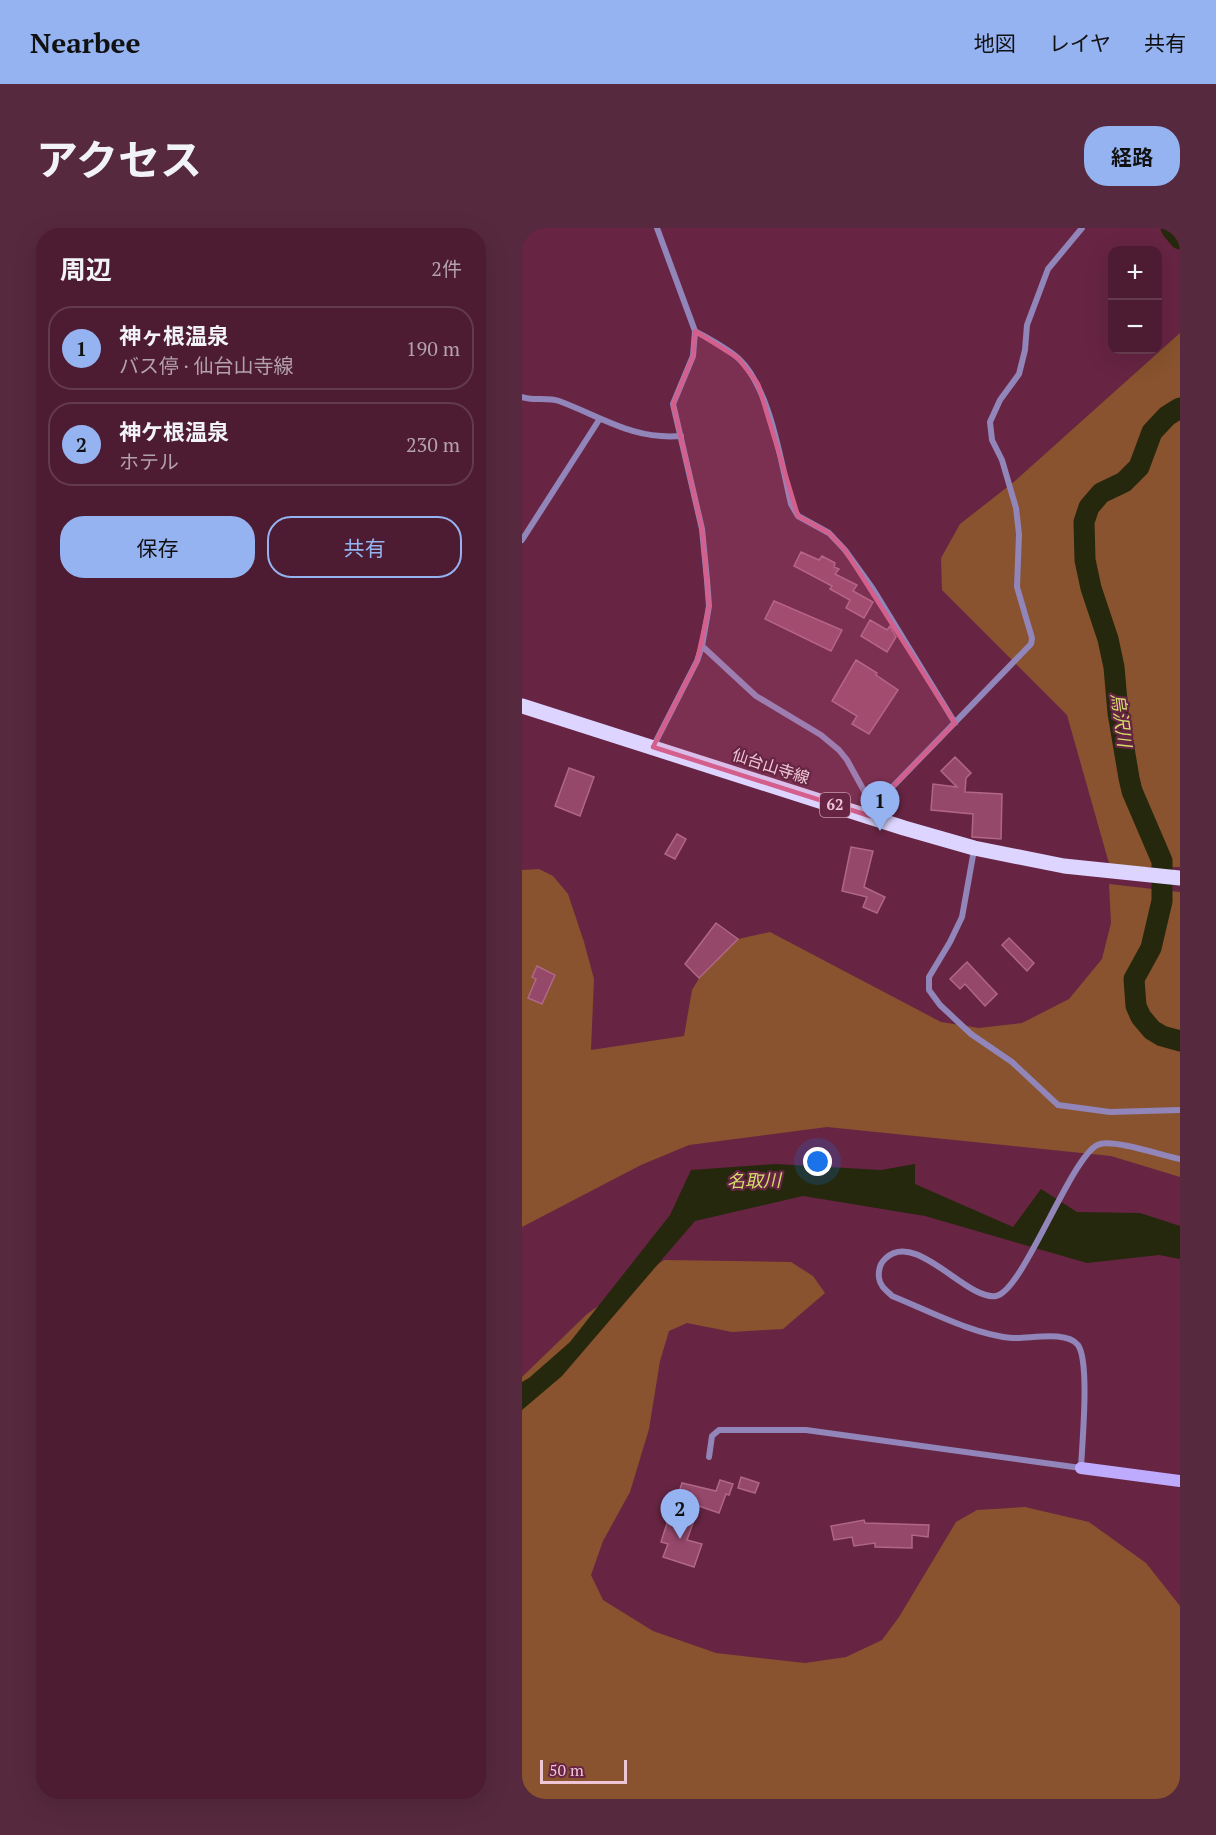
<!DOCTYPE html>
<html lang="ja">
<meta charset="utf-8">
<style>
:root{--surface:#4d1c32;--page:#57293e;--text:#f1f3f6;--muted:#b3a1ac;--line:#643a4d;--accent:#95b2f1}
body{margin:0;font-family:"PT Serif","Noto Sans JP",serif;background:var(--page);color:var(--text)}
.controls{position:absolute;right:18px;top:18px;display:grid;overflow:hidden;border-radius:12px;box-shadow:0 6px 24px #0002}
.controls button{width:54px;height:54px;display:grid;place-items:center;padding:0;border:0;border-bottom:2px solid var(--line);background:var(--surface);color:var(--text);font:30px sans-serif}
.scale{position:absolute;left:18px;bottom:15px;width:87px;box-sizing:border-box;padding-left:6px;border:3px solid #eec6d5;border-top:0;font-size:16px;line-height:21px;white-space:nowrap;color:#eec6d5;-webkit-text-stroke:4px #672543;paint-order:stroke}
.you{position:absolute;left:296px;top:934px;width:21px;height:21px;margin:-15px;border:4px solid #fff;border-radius:50%;background:#1a73e8;box-shadow:0 0 0 9px #1a73e833}
.badge{display:grid;place-items:center;width:39px;height:39px;border-radius:50%;background:var(--accent);color:#111;font-size:20px;font-weight:700}
.pin{position:absolute;translate:-50% -50px;filter:drop-shadow(0 2px 3px #0008)}
.pin::after{content:'';position:absolute;top:32px;width:21px;height:18px;background:inherit;clip-path:polygon(0 0,100% 0,50% 100%)}
.list{margin:0;padding:0;list-style:none}
h2{display:flex;justify-content:space-between;align-items:center;height:78px;margin:0;padding:0 24px;font-size:26px}
h2 small{font-size:20px;font-weight:400;color:var(--muted)}
.list li{display:grid;grid-template-columns:39px 1fr auto;gap:18px;align-items:center;box-sizing:border-box;height:84px;margin:0 12px 12px;padding:0 12px;border:2px solid var(--line);border-radius:24px}
.list b{display:block;font-size:22px;white-space:nowrap}
.list p{margin:0;font-size:20px;white-space:nowrap;color:var(--muted)}
.list em{font-size:20px;font-style:normal;color:var(--muted)}
.actions{display:flex;gap:12px;padding:18px 24px}
.actions a{flex:1;padding:14px 0;border:2px solid var(--accent);border-radius:24px;text-align:center;font-size:21px;color:var(--accent)}
.actions .main{background:var(--accent);color:#111}
.map{position:relative;flex:none;width:658px;height:1571px;overflow:hidden;border-radius:24px}
header{display:flex;align-items:center;gap:36px;box-sizing:border-box;height:84px;padding:0 30px;background:var(--accent);color:#111}
header strong{font-size:28px}
nav{display:flex;gap:33px;margin-inline-start:auto;font-size:21px}
.intro{display:flex;align-items:center;justify-content:space-between;box-sizing:border-box;height:144px;padding:0 36px}
h1{margin:0;font-size:42px}
.button{padding:15px 27px;border-radius:24px;background:var(--accent);color:#111;font-size:21px;font-weight:700}
main{display:flex;gap:36px;padding:0 36px}
aside{flex:1;background:var(--surface);border-radius:24px;box-shadow:0 6px 24px #0002}
.map>svg:first-child{display:block}
.green{fill:#88532e}
.water{fill:#25280c}
.lines{fill:none;stroke-linecap:round;stroke-linejoin:round}
.river{stroke:#25280c;stroke-width:21}
.building{fill:#96486a;stroke:#b06785;stroke-width:1.5}
.street{stroke:#9185b9;stroke-width:6}
.secondary{stroke:#beabfd;stroke-width:12}
.primary{stroke:#ddd5ff;stroke-width:15}
.marked{fill:#d45e8c;fill-opacity:0.2;stroke:#d45e8c;stroke-width:4.5;stroke-linejoin:round}
.labels{text-anchor:middle;stroke-width:4.5;stroke-linejoin:round;paint-order:stroke}
.shield{fill:#672543;stroke:#c696a9;stroke-width:1.5}
.shield-label{font-size:15px;font-weight:bold;fill:#eec6d5}
.street-label{font-size:16px;fill:#eec6d5;stroke:#672543}
.water-label{font-size:18px;font-style:italic;fill:#d2de6a;stroke:#672543}
</style>
<header>
<strong>Nearbee</strong>
<nav><a>地図</a><a>レイヤ</a><a>共有</a></nav>
</header>
<div class="intro"><h1>アクセス</h1><a class="button">経路</a></div>
<main>
<aside>
<h2>周辺<small>2件</small></h2>
<ul class="list">
<li><span class="badge">1</span><div><b>神ヶ根温泉</b><p>バス停 · 仙台山寺線</p></div><em>190 m</em></li>
<li><span class="badge">2</span><div><b>神ケ根温泉</b><p>ホテル</p></div><em>230 m</em></li>
</ul>
<div class="actions"><a class="main">保存</a><a>共有</a></div>
</aside>
<div class="map">
<svg width="658" height="1571" viewBox="0 0 658 1571">
<rect width="100%" height="100%" fill="#672543"/>
<path class="green" d="M658 105V639H588L545 487 420 362 419 330 438 296 493 253Z
M17 641 31 648 46 666 62 714 72 751 69 822 162 808 170 762 187 734 216 711 248 704 419 794 457 800 500 795 547 771 580 731 589 695 587 656 658 664V949L589 928 305 899 167 917 119 937 0 999V642Z
M142 1032 269 1034 291 1048 303 1065 261 1101 210 1104 165 1095 147 1103 138 1133 127 1201 108 1264 81 1313 69 1347 81 1372 131 1403 194 1425 283 1435 324 1429 360 1412 377 1389 434 1294 455 1282 503 1279 567 1294 624 1335 658 1378V1571H0V1149L65 1086Z"/>
<path class="water" d="M254 936 359 942 393 936V956L491 999 519 961 555 984 618 985 658 998V1031L637 1027 565 1035 403 988 281 968 173 993 40 1148 0 1182V1154L7 1150 48 1114 148 987 169 942Z"/>
<g class="lines">
<path class="river" d="M649 0 658 11
M658 180 645 188 630 204 617 239 602 254 579 265 567 279 562 294 563 332 569 360 586 411 592 439 596 485 607 550 610 563 640 633V673L629 720 612 751 614 778 619 789 630 802 640 808 658 813"/>
</g>
<path class="building" d="M279 324 297 332 300 328 313 335 312 339 317 341 313 346 335 357 331 363 351 374 342 390 324 380 328 372 308 361 310 358 272 338Z
M252 373 320 402 309 423 243 391Z
M348 392 365 402 368 398 374 409 365 424 339 408Z
M334 432 355 445 354 447 376 462 347 506 330 496 335 488 310 473Z
M433 529 449 545 444 550 443 564 480 566 479 611 450 609 451 586 409 582 411 556 435 559 419 543Z
M47 540 72 549 58 588 33 578Z
M155 606 164 611 153 631 143 626Z
M329 619 351 623 342 659 363 669 355 685 341 679 345 669 320 663Z
M194 695 216 711 177 750 163 736Z
M487 710 512 735 505 743 480 717Z
M445 734 475 766 463 778 443 756 438 761 428 751Z
M15 738 33 747 20 776 6 770 14 751 10 749Z
M219 1249 237 1255 233 1265 216 1260Z
M198 1252 211 1256 207 1267 204 1266 197 1285 177 1278 165 1312 180 1316 172 1339 141 1329 146 1316 139 1314 148 1286 154 1287 161 1265 157 1264 160 1255 194 1263Z
M342 1292 343 1295 407 1297 406 1309 390 1307V1320L353 1319V1315L332 1318 330 1309 312 1312 309 1298Z"/>
<g class="lines">
<path class="street" d="M173 103C187 111 203 119 216 130 248 159 259 234 269 276L276 288 307 305 323 322 351 361 433 495
M0 169C12 173 26 169 37 173 80 189 111 212 159 208
M0 312 77 192
M180 418 234 468 299 507 317 522 325 532 351 579
M131 519 175 433 180 418 187 378 185 352 180 301 151 176 171 128 173 103 135 0
M348 588 351 579 509 416 510 410 495 359 497 306 494 280 480 232 470 212 468 194 478 172 497 146 503 122 505 97 526 41 560 0
M452 622 440 689 428 714 407 749V762L418 777 449 806 490 834 536 877 588 884 658 882
M187 1229 190 1208 197 1202H284L559 1240C560 1216 568 1134 556 1117 544 1102 508 1111 490 1110 452 1107 405 1082 370 1068 364 1062 358 1058 357 1050 356 1041 358 1035 364 1030 394 1002 445 1073 474 1068 502 1063 551 922 578 916 594 912 639 927 658 931"/>
<path class="secondary" d="M559 1240 658 1253"/>
<path class="primary" d="M0 478 382 600 452 620 542 638 658 650"/>
</g>
<path class="marked" d="M173 103 216 130 236 156 276 288 307 305 323 322 433 495 351 579 348 588 131 519 175 433 187 378 180 301 151 176 171 128Z"/>
<g class="labels">
<rect class="shield" x="298" y="565" width="30" height="24" rx="4.5"/>
<g class="shield-label">
<text x="313" y="582">62</text>
</g>
<g class="street-label">
<text transform="translate(249 538) rotate(18)" y="6">仙台山寺線</text>
</g>
<g class="water-label">
<text transform="translate(599 492) rotate(82)" y="6">烏沢川</text>
<text transform="translate(232 953) rotate(-1)" y="6">名取川</text>
</g>
</g>
</svg>
<div class="controls">
<button>+</button>
<button>−</button>
</div>
<div class="scale">50 m</div>
<div class="you"></div>
<div class="pin badge" style="left:358px;top:603px">1</div>
<div class="pin badge" style="left:158px;top:1311px">2</div>
</div>
</main>
